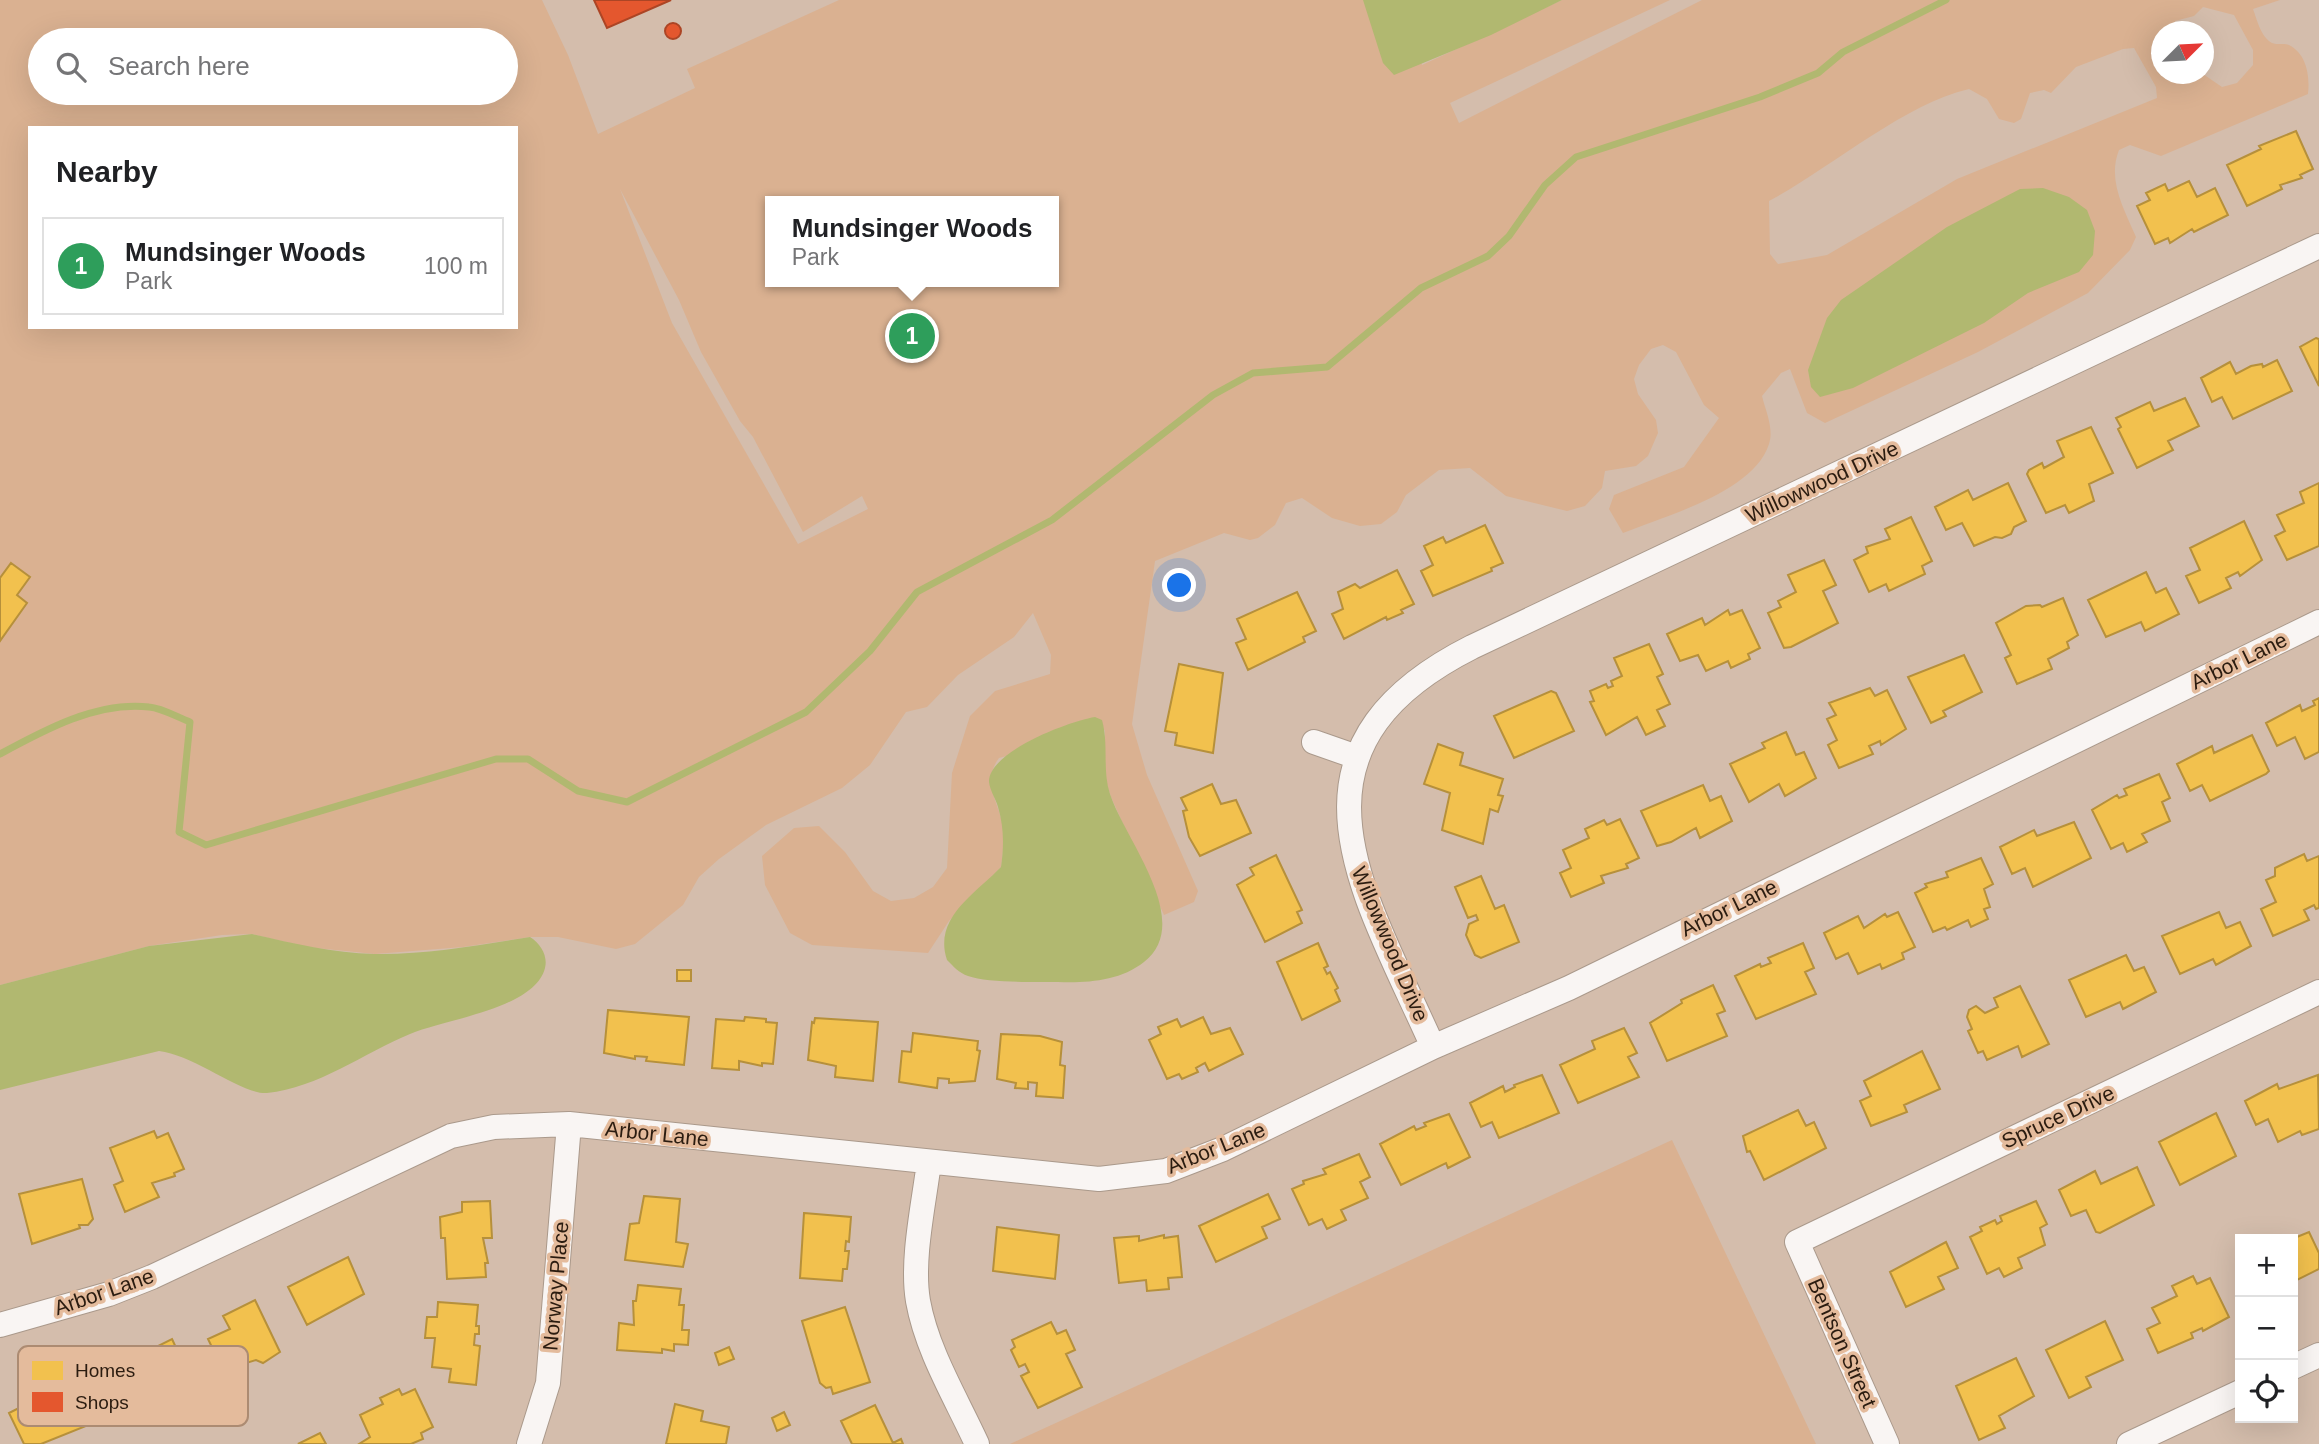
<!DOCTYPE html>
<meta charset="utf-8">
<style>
:root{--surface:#fff;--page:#f6f6f6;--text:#202124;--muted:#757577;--line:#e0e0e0;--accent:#0b8043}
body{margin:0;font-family:Helvetica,sans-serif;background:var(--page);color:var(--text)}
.controls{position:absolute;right:21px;bottom:21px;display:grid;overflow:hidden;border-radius:0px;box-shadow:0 7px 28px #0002}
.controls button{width:63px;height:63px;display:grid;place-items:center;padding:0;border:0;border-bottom:2px solid var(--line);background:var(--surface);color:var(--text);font:35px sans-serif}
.compass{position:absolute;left:2151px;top:21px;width:63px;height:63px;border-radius:50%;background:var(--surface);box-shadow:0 7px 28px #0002;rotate:66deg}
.you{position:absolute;left:1180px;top:586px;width:24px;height:24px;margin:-18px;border:5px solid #fff;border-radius:50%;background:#1a73e8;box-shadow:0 0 0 10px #1a73e833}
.badge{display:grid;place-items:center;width:46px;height:46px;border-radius:50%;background:var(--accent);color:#fff;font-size:23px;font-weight:700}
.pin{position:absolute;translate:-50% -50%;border:4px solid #fff;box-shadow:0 2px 7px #0006}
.popup{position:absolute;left:765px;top:196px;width:294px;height:91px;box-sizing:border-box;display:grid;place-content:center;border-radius:0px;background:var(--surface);filter:drop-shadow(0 2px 5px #0005);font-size:23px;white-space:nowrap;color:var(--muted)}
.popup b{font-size:26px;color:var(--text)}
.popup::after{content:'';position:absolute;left:50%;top:100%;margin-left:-14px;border:14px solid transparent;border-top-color:var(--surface)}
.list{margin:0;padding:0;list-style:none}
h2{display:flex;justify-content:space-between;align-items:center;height:91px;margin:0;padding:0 28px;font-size:30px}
h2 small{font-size:23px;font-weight:400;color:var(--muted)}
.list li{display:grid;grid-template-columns:46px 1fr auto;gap:21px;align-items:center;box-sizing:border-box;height:98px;margin:0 14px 14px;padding:0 14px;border:2px solid var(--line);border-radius:0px}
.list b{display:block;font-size:26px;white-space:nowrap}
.list p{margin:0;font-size:23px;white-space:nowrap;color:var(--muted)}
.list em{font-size:23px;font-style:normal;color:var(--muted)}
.icon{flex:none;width:38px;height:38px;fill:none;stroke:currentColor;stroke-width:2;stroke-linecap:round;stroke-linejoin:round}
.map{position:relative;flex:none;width:2319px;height:1444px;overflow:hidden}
.search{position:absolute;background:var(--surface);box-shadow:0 7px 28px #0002;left:28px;top:28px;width:490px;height:77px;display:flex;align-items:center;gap:18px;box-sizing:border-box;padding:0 24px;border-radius:38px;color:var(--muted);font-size:26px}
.panel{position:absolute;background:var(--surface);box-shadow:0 7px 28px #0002;left:28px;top:126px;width:490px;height:203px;border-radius:0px}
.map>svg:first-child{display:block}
.green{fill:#dab191;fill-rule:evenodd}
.water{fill:#b1b870}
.homes{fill:#f2c14e;stroke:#b6903b;stroke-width:2}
.shops{fill:#e4572e;stroke:#ac4525;stroke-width:2}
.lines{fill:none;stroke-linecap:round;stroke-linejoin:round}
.stream{stroke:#b1b870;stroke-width:7}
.minor-casing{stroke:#aa998b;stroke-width:26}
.minor{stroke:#f9f5f3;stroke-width:24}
.labels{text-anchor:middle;stroke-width:7;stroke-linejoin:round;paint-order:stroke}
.street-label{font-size:21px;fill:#2b1c10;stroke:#e4bb9c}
.key{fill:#e4bb9c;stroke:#ac8b72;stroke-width:2}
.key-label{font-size:19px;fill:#2b1c10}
</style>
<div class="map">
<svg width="2319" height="1444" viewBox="0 0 2319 1444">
<rect width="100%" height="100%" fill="#d4bdac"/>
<path class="green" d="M0 0H542L568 55 598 134 695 88 687 69 839 0H1401L1422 65 1562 0H1670L1450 103 1459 123 1702 0H2280L2253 9C2257 20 2261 37 2272 43 2277 45 2284 43 2289 45 2307 54 2310 77 2308 94L2161 156 2130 145 2119 150C2107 180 2124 209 2136 237L2130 250 2088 293 1978 352 1825 423 1807 413 1790 369 1781 373 1762 396C1766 412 1774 429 1769 444 1754 492 1665 516 1623 533L1609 509 1614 495 1684 467 1719 418 1704 405 1676 352 1663 345 1651 349 1639 365 1634 379 1638 394 1656 420 1658 433 1648 456 1636 466 1605 471 1602 488 1585 506 1567 511 1506 496 1470 468 1439 470 1406 495 1397 512 1381 524 1360 526 1332 518 1302 498 1286 503 1275 525 1258 538 1250 540 1224 533 1155 561 1132 724 1147 775 1198 891 1194 902 1164 915 1111 797 1105 779V730L999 758C981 782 999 802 1003 827 1004 841 1003 854 1001 867L949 921 928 953 812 945 790 933 765 885 762 856 794 828 819 826 845 852 873 891 891 901 914 898 933 887 947 868 952 773 970 716 995 691 1050 674 1051 655 1033 613 1014 637 958 675 927 707 906 712 870 765 842 788 766 825 719 859 699 877 683 905 635 944 616 949 558 937H530L463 947 375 954 306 947 252 934 222 935 149 946 0 985ZM2203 7 2234 15 2253 50V65L2237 83 2222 87 2203 74H2162V32L2173 31 2175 21 2194 16ZM40 40H506V93H40ZM2134 48 2156 87 2157 98 1957 179 1827 255 1778 264 1770 254 1769 201C1831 168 1902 105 1969 89L1987 99 1999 119 2014 123 2021 119 2030 93 2044 90 2051 93 2076 67 2123 49ZM30 128H516V327H30ZM620 189 679 300 701 352 740 421 753 437 803 532 862 496 868 509 798 544 672 323ZM770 201H1054V282H770Z
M1672 1140 1816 1444H1010Z"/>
<path class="water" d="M1363 0H1562L1491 35 1394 75 1383 63Z
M2043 188 2069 197 2087 210 2095 231 2093 255 2079 272 2028 293 1984 323 1853 388 1820 397 1811 387 1808 370 1827 318 1841 300 1947 227 2020 189Z
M1095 717 1102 720C1109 745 1102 770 1110 794 1125 840 1195 922 1144 962 1120 981 1088 983 1058 982 1036 982 987 983 968 976 959 973 953 966 947 960 933 918 975 894 1001 867 1004 846 1004 827 998 807 996 799 990 791 989 782 988 752 1069 721 1095 717Z
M252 934C292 943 333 953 374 954 426 955 480 945 530 937 541 944 548 956 545 968 535 1009 445 1019 410 1034 364 1053 318 1088 267 1093 243 1095 194 1055 159 1051L0 1090V985L149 946Z"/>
<path class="homes" d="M2296 131 2313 169 2300 175 2302 178 2280 185 2282 189 2247 206 2227 165 2261 149 2259 146Z
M2189 181 2197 197 2215 188 2228 215 2194 232 2192 229 2170 243 2168 238 2155 244 2137 206 2150 200 2146 193 2165 184 2168 191Z
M2316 338 2319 339V386L2300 347Z
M2277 360 2292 391 2233 419 2222 397 2212 402 2201 378 2230 362 2236 374 2251 366 2262 364 2263 367Z
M2185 398 2199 426 2168 441 2173 450 2137 468 2118 429 2121 427 2116 418 2150 402 2154 411Z
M2091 427 2113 473 2089 484 2094 501 2069 513 2065 505 2046 513 2027 474 2029 470 2042 463 2044 468 2064 457 2057 441Z
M2008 483 2026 521 2014 527 2011 534 2002 538 1995 537 1974 546 1962 523 1946 530 1935 507 1968 490 1973 500Z
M2319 483V546L2287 560 2275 536 2285 531 2277 515 2304 503 2300 492Z
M1911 517 1932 561 1922 566 1925 574 1889 591 1886 584 1869 592 1854 560 1868 553 1866 547 1890 539 1885 529Z
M2244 521 2262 560 2240 576 2238 572 2226 578 2231 588 2199 603 2186 576 2200 570 2190 548Z
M1485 525 1503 563 1491 568 1492 571 1433 596 1421 571 1433 565 1424 546 1443 537 1446 543Z
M1824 560 1836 585 1823 591 1838 623 1791 647 1784 648 1768 613 1781 607 1778 601 1796 592 1788 575Z
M11 563 30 577 17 595 27 603 0 641V578Z
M1397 570 1414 604 1401 610 1403 613 1387 620 1386 617 1344 639 1332 614 1343 609 1338 592 1355 584 1360 588Z
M2146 572 2156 593 2166 588 2179 614 2145 631 2141 622 2106 637 2088 600Z
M1297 592 1316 631 1303 637 1305 642 1248 670 1236 643 1246 639 1237 619Z
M2063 598 2078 635 2067 642 2069 648 2048 659 2052 669 2017 684 2005 658 2011 655 1996 623 2026 606 2040 605 2042 607Z
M1728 610 1730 615 1742 610 1760 648 1748 654 1750 659 1731 668 1728 661 1706 671 1698 655 1680 661 1667 634 1702 618 1705 625Z
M1649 644 1663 674 1657 677 1670 704 1657 710 1665 726 1646 735 1637 717 1606 735 1590 702 1594 701 1590 691 1606 684 1608 688 1613 686 1611 681 1622 676 1614 658Z
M1964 655 1982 692 1943 711 1946 716 1931 723 1908 677Z
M1179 664 1223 673 1213 753 1175 745 1177 733 1165 731Z
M1870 688 1875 696 1887 690 1906 729 1881 745 1880 741 1869 746 1873 754 1839 768 1828 745 1837 740 1827 719 1836 715 1829 703Z
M1551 691 1556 693 1574 731 1514 758 1494 716Z
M2319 698V752L2305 759 2295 737 2277 746 2266 723 2300 705 2302 711 2315 705 2313 701Z
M1786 732 1796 755 1804 752 1816 778 1785 796 1779 784 1749 802 1730 764 1765 748 1762 743Z
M2252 735 2269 771 2266 774 2210 801 2202 785 2190 791 2177 764 2212 746 2214 753Z
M1438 744 1463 753 1460 765 1503 779 1498 795 1503 796 1498 812 1490 809 1483 844 1442 830 1450 793 1424 784Z
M2159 774 2170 798 2162 802 2170 821 2142 834 2147 842 2127 852 2123 843 2111 849 2092 810 2117 795 2119 798 2127 795 2124 789Z
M1212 784 1221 804 1236 800 1251 833 1200 856 1189 837 1183 811 1187 810 1181 798Z
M1703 785 1710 801 1721 796 1732 821 1700 838 1696 828 1671 842 1657 846 1641 811Z
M1620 819 1639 858 1626 864 1628 868 1601 876 1604 883 1571 897 1560 873 1571 868 1563 850 1589 838 1585 829 1604 820 1607 825Z
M2074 822 2091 858 2033 887 2025 868 2012 874 2000 847 2034 830 2037 836Z
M2304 854 2307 861 2319 856V908L2316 909 2314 905 2304 910 2309 920 2273 936 2261 909 2276 902 2266 880 2275 876V868Z
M1276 855 1302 910 1297 912 1302 923 1265 942 1237 885 1254 875 1250 868Z
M1981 858 1993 884 1984 889 1990 907 1984 909 1988 919 1971 927 1968 920 1947 930 1945 927 1933 932 1915 893 1927 887 1925 884 1948 877 1946 872Z
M1481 876 1495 909 1504 905 1519 942 1481 958 1475 955 1466 935 1469 924 1478 920 1476 915 1468 918 1455 887Z
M1898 912 1915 947 1902 953 1904 959 1882 969 1880 964 1858 974 1848 953 1836 959 1824 933 1858 916 1864 928 1885 914 1887 917Z
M2219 912 2226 928 2240 922 2251 946 2216 965 2213 959 2180 974 2162 936Z
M1318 943 1328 966 1324 968 1327 974 1330 972 1338 988 1335 990 1340 1001 1302 1020 1277 962Z
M1803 943 1814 968 1805 972 1816 994 1756 1019 1735 976 1760 964 1761 967 1771 963 1768 958Z
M2126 955 2134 971 2144 967 2156 992 2123 1009 2120 1002 2086 1017 2069 980Z
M677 970H691V981H677Z
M1713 985 1725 1011 1717 1014 1727 1036 1667 1061 1650 1023 1682 1003 1681 1000Z
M2020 986 2049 1044 2022 1057 2018 1046 1987 1060 1983 1051 1978 1053 1968 1031 1972 1029 1967 1017 1969 1010 1976 1006 1985 1013 1998 1007 1994 998Z
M608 1010 689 1017 684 1065 646 1061 647 1057 635 1056V1059L604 1053Z
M745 1017 766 1019V1022L777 1023 773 1064 762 1063V1066L739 1061V1070L712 1068 716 1019 744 1021Z
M1203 1017 1211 1034 1230 1028 1243 1054 1209 1071 1205 1063 1196 1068 1198 1072 1182 1079 1179 1074 1167 1079 1149 1040 1161 1034 1158 1027 1177 1019 1181 1027Z
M815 1018 878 1022 873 1081 835 1077 836 1066 808 1060 812 1022 814 1023Z
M1624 1028 1637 1053 1628 1057 1639 1077 1578 1103 1560 1065 1595 1049 1592 1041Z
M913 1033 978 1041 977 1050 980 1051 975 1081 949 1083V1079L938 1078 937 1088 899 1082 902 1051 911 1052Z
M1001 1034 1040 1036 1062 1042 1060 1065 1065 1066 1063 1098 1036 1096 1037 1083 1028 1082V1089L1015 1088 1016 1083 997 1079Z
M1922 1051 1940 1089 1904 1105 1907 1112 1871 1126 1860 1101 1871 1096 1864 1081Z
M1542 1075 1559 1113 1499 1138 1492 1122 1481 1127 1470 1103 1503 1086 1505 1092 1515 1087 1514 1085Z
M2318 1075 2319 1129 2302 1135 2300 1131 2278 1142 2268 1119 2256 1125 2245 1101 2277 1084 2279 1089Z
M1798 1110 1806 1126 1814 1122 1826 1148 1764 1180 1750 1151 1747 1152 1743 1136Z
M2216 1113 2236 1156 2180 1185 2159 1142Z
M1449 1114 1470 1157 1448 1168 1446 1163 1401 1185 1380 1144 1414 1126 1416 1130 1426 1126 1424 1123Z
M154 1131 157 1138 168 1133 184 1169 174 1173 175 1176 152 1183 159 1197 125 1212 114 1185 123 1181 110 1148Z
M1359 1154 1370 1177 1360 1182 1368 1198 1341 1210 1346 1220 1327 1229 1322 1219 1309 1225 1292 1189 1304 1184 1303 1181 1326 1174 1323 1169Z
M2137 1167 2154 1205 2100 1233 2096 1232 2086 1210 2071 1216 2059 1190 2095 1171 2101 1184Z
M82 1179 93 1219 88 1225H79L80 1228 32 1244 19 1194Z
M1268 1194 1280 1219 1262 1227 1267 1238 1216 1262 1199 1226Z
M644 1196 680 1199 676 1242 688 1244 683 1267 625 1260 630 1224 639 1223Z
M490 1201 492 1238H483L488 1263H485L486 1277 447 1279 445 1238H441L440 1217 462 1212V1202Z
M2036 1201 2047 1224 2040 1228 2045 1245 2018 1258 2022 1268 2004 1277 1999 1268 1987 1274 1970 1237 1982 1231 1980 1227 1995 1220 1997 1224 2002 1221 2000 1216Z
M804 1213 851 1217 849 1242 846 1241 845 1251H849L847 1269H843L842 1281 800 1278Z
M997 1227 1059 1235 1055 1279 993 1271Z
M2309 1232 2319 1253V1269L2293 1282 2292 1239Z
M1164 1235V1238L1178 1236 1182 1277 1168 1278 1169 1289 1147 1291 1146 1280 1119 1283 1114 1238 1139 1236V1241Z
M1946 1242 1958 1268 1938 1277 1944 1289 1906 1307 1890 1272Z
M348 1257 364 1294 307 1325 288 1287Z
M2193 1276 2197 1284 2210 1278 2229 1317 2203 1331 2202 1328 2191 1333 2193 1338 2158 1353 2147 1329 2160 1323 2152 1308 2177 1296 2172 1286Z
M638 1285 681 1289 679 1305H684L682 1330H689L688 1345 674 1344V1351L662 1349V1353L617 1350 619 1323 634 1325 633 1301H636Z
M255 1300 280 1352 263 1363 256 1360 223 1370 208 1339 230 1329 223 1316Z
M438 1302 478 1305 476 1326H479V1334H475L474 1345 480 1346 476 1385 449 1382 451 1369 432 1367 435 1338H425L427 1317H437Z
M845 1307 870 1382 833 1394 831 1387 826 1388 820 1383 802 1321Z
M2105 1321 2123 1360 2086 1377 2091 1387 2069 1398 2046 1350Z
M1051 1322 1057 1334 1066 1330 1075 1350 1066 1354 1082 1387 1038 1408 1021 1376 1029 1372 1025 1364 1019 1367 1011 1350 1015 1347 1012 1340Z
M172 1339 191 1380 155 1397 158 1403 139 1411 136 1406 125 1411 110 1376 140 1360 138 1356Z
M729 1347 734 1359 719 1365 715 1353Z
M2016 1358 2034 1396 1999 1416 2005 1428 1979 1440 1956 1386Z
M78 1375 91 1402 80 1407 86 1426 41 1444H24L9 1413 21 1407 20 1404 35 1396 36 1400 46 1395 44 1392Z
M399 1389 402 1395 415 1389 433 1427 421 1433 423 1439 411 1444H359L370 1437 360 1415 383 1404 380 1398Z
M675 1404 703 1411 701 1421 729 1427 726 1444H666Z
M875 1405 893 1443 901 1439 903 1444H852L841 1421Z
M784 1412 790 1425 777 1431 772 1418Z
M320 1433 326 1444H298Z"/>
<path class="shops" d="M594 0H671L607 28Z
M665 31a8 8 0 1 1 16 0a8 8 0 1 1-16 0Z"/>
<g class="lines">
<path class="stream" d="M0 754C44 730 97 701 149 707 162 708 177 717 190 722L179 832 206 845 496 759H528L578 791 627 802 806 712 870 651 917 592 1052 520 1213 395 1253 373 1327 367 1421 288 1488 256 1509 236 1545 185 1576 157 1760 97 1818 73 1843 52 1946 0"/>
<defs>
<path id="minor" d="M1314 742 1357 757
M1433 1047C1364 892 1268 750 1472 647L2319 246
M929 1162C924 1203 911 1260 918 1301 927 1351 956 1398 977 1444
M0 1325 109 1294 152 1277 451 1136 494 1127 569 1124 1099 1179 1166 1171 1223 1149 1433 1047 1569 988 2319 622
M2293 1367 2319 1355
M529 1444 548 1383 569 1124
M1887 1444 1797 1242 2319 992
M2129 1444 2240 1392"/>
</defs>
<use href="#minor" class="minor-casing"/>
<use href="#minor" class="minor"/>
</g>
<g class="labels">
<g class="street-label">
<text transform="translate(1822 482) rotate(-25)" y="7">Willowwood Drive</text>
<text transform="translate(2239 661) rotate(-26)" y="7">Arbor Lane</text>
<text transform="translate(1729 908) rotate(-26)" y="7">Arbor Lane</text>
<text transform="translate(1390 944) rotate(67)" y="7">Willowwood Drive</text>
<text transform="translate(2058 1117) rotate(-25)" y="7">Spruce Drive</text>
<text transform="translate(657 1134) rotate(6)" y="7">Arbor Lane</text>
<text transform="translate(1216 1148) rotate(-22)" y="7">Arbor Lane</text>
<text transform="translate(556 1286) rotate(-85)" y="7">Norway Place</text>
<text transform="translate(104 1292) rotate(-19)" y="7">Arbor Lane</text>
<text transform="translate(1842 1343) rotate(66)" y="7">Bentson Street</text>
</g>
</g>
<rect x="18" y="1346" width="230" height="80" rx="10" class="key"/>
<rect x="32" y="1361" width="31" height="19" fill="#f2c14e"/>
<rect x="32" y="1392" width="31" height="20" fill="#e4572e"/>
<g class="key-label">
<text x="75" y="1377">Homes</text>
<text x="75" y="1409">Shops</text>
</g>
</svg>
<div class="controls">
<button>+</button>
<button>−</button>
<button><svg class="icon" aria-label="locate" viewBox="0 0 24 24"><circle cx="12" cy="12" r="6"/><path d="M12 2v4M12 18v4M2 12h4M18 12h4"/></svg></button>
</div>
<svg class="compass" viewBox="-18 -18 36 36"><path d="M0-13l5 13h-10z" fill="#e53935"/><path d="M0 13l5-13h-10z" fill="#757577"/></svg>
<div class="you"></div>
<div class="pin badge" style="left:912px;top:336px;background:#2e9e5b">1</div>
<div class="popup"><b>Mundsinger Woods</b>Park</div>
<div class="search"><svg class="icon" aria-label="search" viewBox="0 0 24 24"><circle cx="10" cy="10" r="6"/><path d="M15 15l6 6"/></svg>Search here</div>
<section class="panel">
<h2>Nearby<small></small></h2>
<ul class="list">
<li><span class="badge" style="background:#2e9e5b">1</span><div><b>Mundsinger Woods</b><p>Park</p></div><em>100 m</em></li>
</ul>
</section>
</div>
